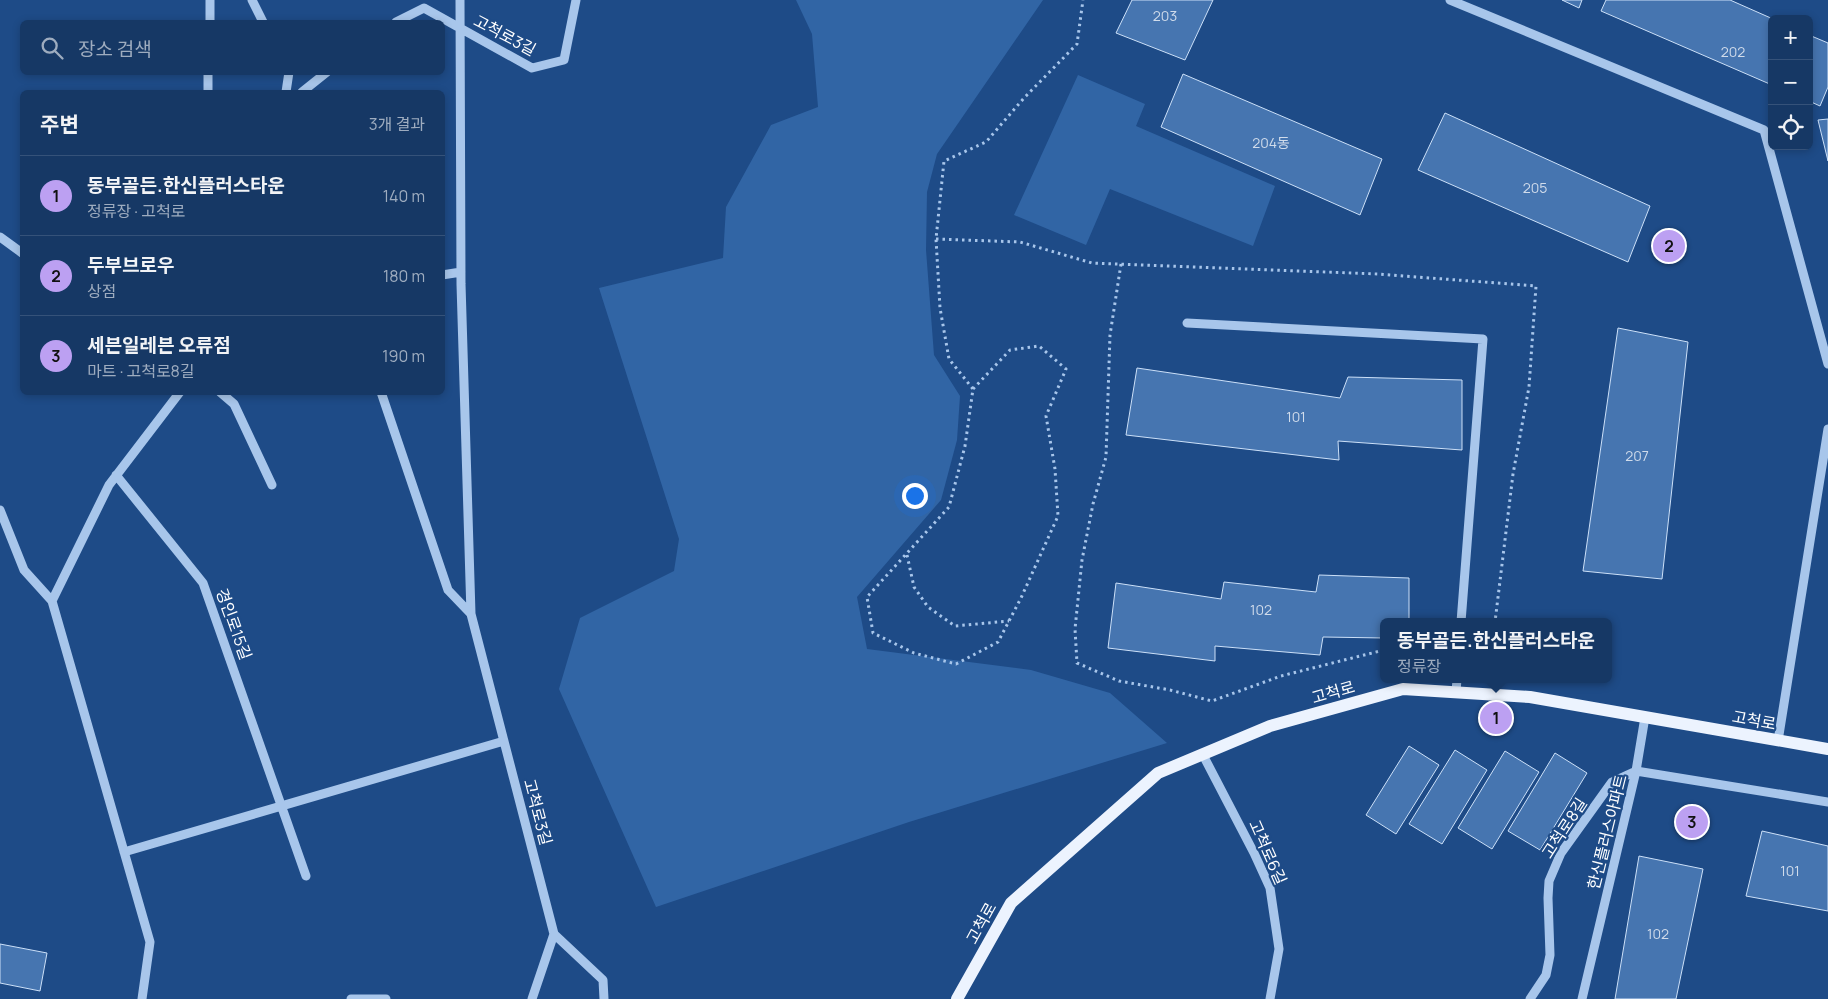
<!DOCTYPE html>
<html lang="ko">
<meta charset="utf-8">
<style>
:root{--surface:#163865;--page:#1f3f6b;--text:#f1f3f6;--muted:#9eacbf;--line:#355279;--accent:#bca0f2}
body{margin:0;font-family:Manrope,"Noto Sans KR",sans-serif;background:var(--page);color:var(--text)}
.controls{position:absolute;right:15px;top:15px;display:grid;overflow:hidden;border-radius:8px;box-shadow:0 2px 8px #0003}
.controls button{width:45px;height:45px;display:grid;place-items:center;padding:0;border:0;border-bottom:1px solid var(--line);background:var(--surface);color:var(--text);font:25px sans-serif}
.you{position:absolute;left:914px;top:495px;width:18px;height:18px;margin:-12px;border:4px solid #fff;border-radius:50%;background:#1a73e8;box-shadow:0 0 0 8px #1a73e833}
.badge{display:grid;place-items:center;width:32px;height:32px;border-radius:50%;background:var(--accent);color:#111;font-size:16px;font-weight:700}
.pin{position:absolute;translate:-50% -50%;border:2px solid #fff;box-shadow:0 1px 5px #0006}
.popup{position:absolute;left:1380px;top:618px;width:232px;height:65px;box-sizing:border-box;display:grid;place-content:center;border-radius:8px;background:var(--surface);filter:drop-shadow(0 1px 4px #0005);font-size:16px;white-space:nowrap;color:var(--muted)}
.popup b{font-size:19px;color:var(--text)}
.popup::after{content:'';position:absolute;left:50%;top:100%;margin-left:-10px;border:10px solid transparent;border-top-color:var(--surface)}
.list{margin:0;padding:0;list-style:none}
h2{display:flex;justify-content:space-between;align-items:center;height:65px;margin:0;padding:0 20px;font-size:21px}
h2 small{font-size:16px;font-weight:400;color:var(--muted)}
.list li{display:grid;grid-template-columns:32px 1fr auto;gap:15px;align-items:center;box-sizing:border-box;height:80px;padding:0 20px;border-top:1px solid var(--line)}
.list b{display:block;font-size:19px;white-space:nowrap}
.list p{margin:0;font-size:16px;white-space:nowrap;color:var(--muted)}
.list em{font-size:16px;font-style:normal;color:var(--muted)}
.icon{flex:none;width:28px;height:28px;fill:none;stroke:currentColor;stroke-width:2;stroke-linecap:round;stroke-linejoin:round}
.map{position:relative;flex:none;width:1828px;height:999px;overflow:hidden}
.search{position:absolute;background:var(--surface);box-shadow:0 2px 8px #0003;left:20px;top:20px;width:425px;height:55px;display:flex;align-items:center;gap:12px;box-sizing:border-box;padding:0 18px;border-radius:8px;color:var(--muted);font-size:19px}
.panel{position:absolute;background:var(--surface);box-shadow:0 2px 8px #0003;left:20px;top:90px;width:425px;height:305px;border-radius:8px}
.map>svg:first-child{display:block}
.green{fill:#3165a5}
.building{fill:#4675b0;stroke:#cce0f8}
.lines{fill:none;stroke-linecap:round;stroke-linejoin:round}
.path{stroke:#a8c6eb;stroke-width:3;stroke-dasharray:2.5 4;stroke-linecap:butt}
.minor{stroke:#a8c6eb;stroke-width:9}
.major{stroke:#ecf3fe;stroke-width:12}
.labels{text-anchor:middle;stroke-width:4.5;stroke-linejoin:round;paint-order:stroke}
.number-label{font-size:14px;fill:#d1dceb}
.street-label{font-size:16px;fill:#fff;stroke:#1e4b87}
</style>
<div class="map">
<svg width="1828" height="999" viewBox="0 0 1828 999">
<rect width="100%" height="100%" fill="#1e4b87"/>
<path class="green" d="M796 0H1043L937 154 927 192 926 250 934 355 960 396 957 440 941 500 857 597 867 649 1031 670 1110 693 1167 743 909 822 656 907 559 689 580 618 674 571 679 539 599 288 723 258 726 207 771 125 818 107 812 34Z
M1078 75 1145 104 1136 126 1275 186 1253 246 1110 189 1086 245 1014 215Z"/>
<path class="building" d="M1132 0H1213L1185 60 1116 33Z
M1562 0H1582L1579 8Z
M1606 0H1730L1773 19 1772 85 1601 11Z
M1809 35 1828 43V87L1820 106 1809 101Z
M1183 74 1382 159 1360 215 1161 127Z
M1445 113 1650 206 1628 262 1418 170Z
M1828 119V161L1818 120Z
M1618 328 1688 342 1662 579 1583 571Z
M1137 368 1340 398 1348 377 1462 380V450L1338 441 1339 460 1126 435Z
M1319 575 1409 578V622H1384V638L1323 637 1320 655 1215 646V661L1108 648 1116 583 1221 599 1224 582 1316 592Z
M1409 746 1439 765 1396 834 1366 815Z
M1455 750 1487 770 1442 844 1409 824Z
M1505 751 1539 772 1492 849 1458 828Z
M1555 753 1587 773 1540 850 1508 831Z
M1762 831 1828 846V911L1746 896Z
M1639 856 1703 869 1676 999H1615Z
M0 944 47 953 40 991 0 983Z"/>
<g class="lines">
<path class="path" d="M936 239 1020 242 1092 263 1378 274 1536 286 1529 387 1513 474 1495 622
M1121 264 1110 335 1106 457 1093 504 1082 560 1075 629 1077 663 1119 681 1170 690 1212 701 1281 676 1384 650
M973 389 1010 350 1039 346 1066 369 1046 416 1055 469 1058 516 1021 598 998 642 956 664 914 653 873 633 867 597 949 507 965 446 973 389 949 359 940 308 936 239 944 161 986 142 1024 98 1077 44 1083 0
M907 555 914 587 928 607 955 626 1009 621"/>
<path class="minor" d="M252 0 263 22
M460 0 461 284 471 614 554 934 603 980 604 999
M1450 0 1764 130 1828 364
M210 22V0
M396 22 424 8 532 68 564 60 576 0
M208 92V72
M286 92 289 72
M302 92 327 72
M0 237 22 253
M442 275 461 272
M1187 323 1483 339 1461 622
M220 392 234 404 272 485
M381 392 448 590 471 614
M116 475 203 583 306 876
M0 510 24 570 52 601 150 942 142 999
M52 601 109 485 180 392
M1456 692 1457 679
M1778 741 1828 429
M1203 755 1254 853 1270 888 1279 949 1270 999
M124 852 504 741
M351 999H386
M532 999 554 934
M1530 999 1546 975 1550 955 1548 898 1549 881 1561 853 1612 782 1636 771 1645 717
M1582 999 1636 771 1828 802"/>
<path class="major" d="M957 999 1011 903 1158 773 1270 726 1403 689 1530 697 1828 749"/>
</g>
<g class="labels">
<g class="number-label">
<text x="1165" y="21">203</text>
<text x="1733" y="57">202</text>
<text x="1271" y="148">204동</text>
<text x="1535" y="193">205</text>
<text x="1296" y="422">101</text>
<text x="1637" y="461">207</text>
<text x="1261" y="615">102</text>
<text x="1790" y="876">101</text>
<text x="1658" y="939">102</text>
</g>
<g class="street-label">
<text transform="translate(505 35) rotate(28)" y="6">고척로3길</text>
<text transform="translate(234 624) rotate(70)" y="6">경인로15길</text>
<text transform="translate(1333 692) rotate(-16)" y="6">고척로</text>
<text transform="translate(1754 720) rotate(10)" y="6">고척로</text>
<text transform="translate(538 812) rotate(75)" y="6">고척로3길</text>
<text transform="translate(1564 828) rotate(-57)" y="6">고척로8길</text>
<text transform="translate(1607 832) rotate(-76)" y="6">한신플러스아파트</text>
<text transform="translate(1268 852) rotate(66)" y="6">고척로6길</text>
<text transform="translate(981 923) rotate(-61)" y="6">고척로</text>
</g>
</g>
</svg>
<div class="controls">
<button>+</button>
<button>−</button>
<button><svg class="icon" aria-label="locate" viewBox="0 0 24 24"><circle cx="12" cy="12" r="6"/><path d="M12 2v4M12 18v4M2 12h4M18 12h4"/></svg></button>
</div>
<div class="you"></div>
<div class="pin badge" style="left:1496px;top:718px">1</div>
<div class="popup"><b>동부골든.한신플러스타운</b>정류장</div>
<div class="pin badge" style="left:1669px;top:246px">2</div>
<div class="pin badge" style="left:1692px;top:822px">3</div>
<div class="search"><svg class="icon" aria-label="search" viewBox="0 0 24 24"><circle cx="10" cy="10" r="6"/><path d="M15 15l6 6"/></svg>장소 검색</div>
<section class="panel">
<h2>주변<small>3개 결과</small></h2>
<ul class="list">
<li><span class="badge">1</span><div><b>동부골든.한신플러스타운</b><p>정류장 · 고척로</p></div><em>140 m</em></li>
<li><span class="badge">2</span><div><b>두부브로우</b><p>상점</p></div><em>180 m</em></li>
<li><span class="badge">3</span><div><b>세븐일레븐 오류점</b><p>마트 · 고척로8길</p></div><em>190 m</em></li>
</ul>
</section>
</div>
